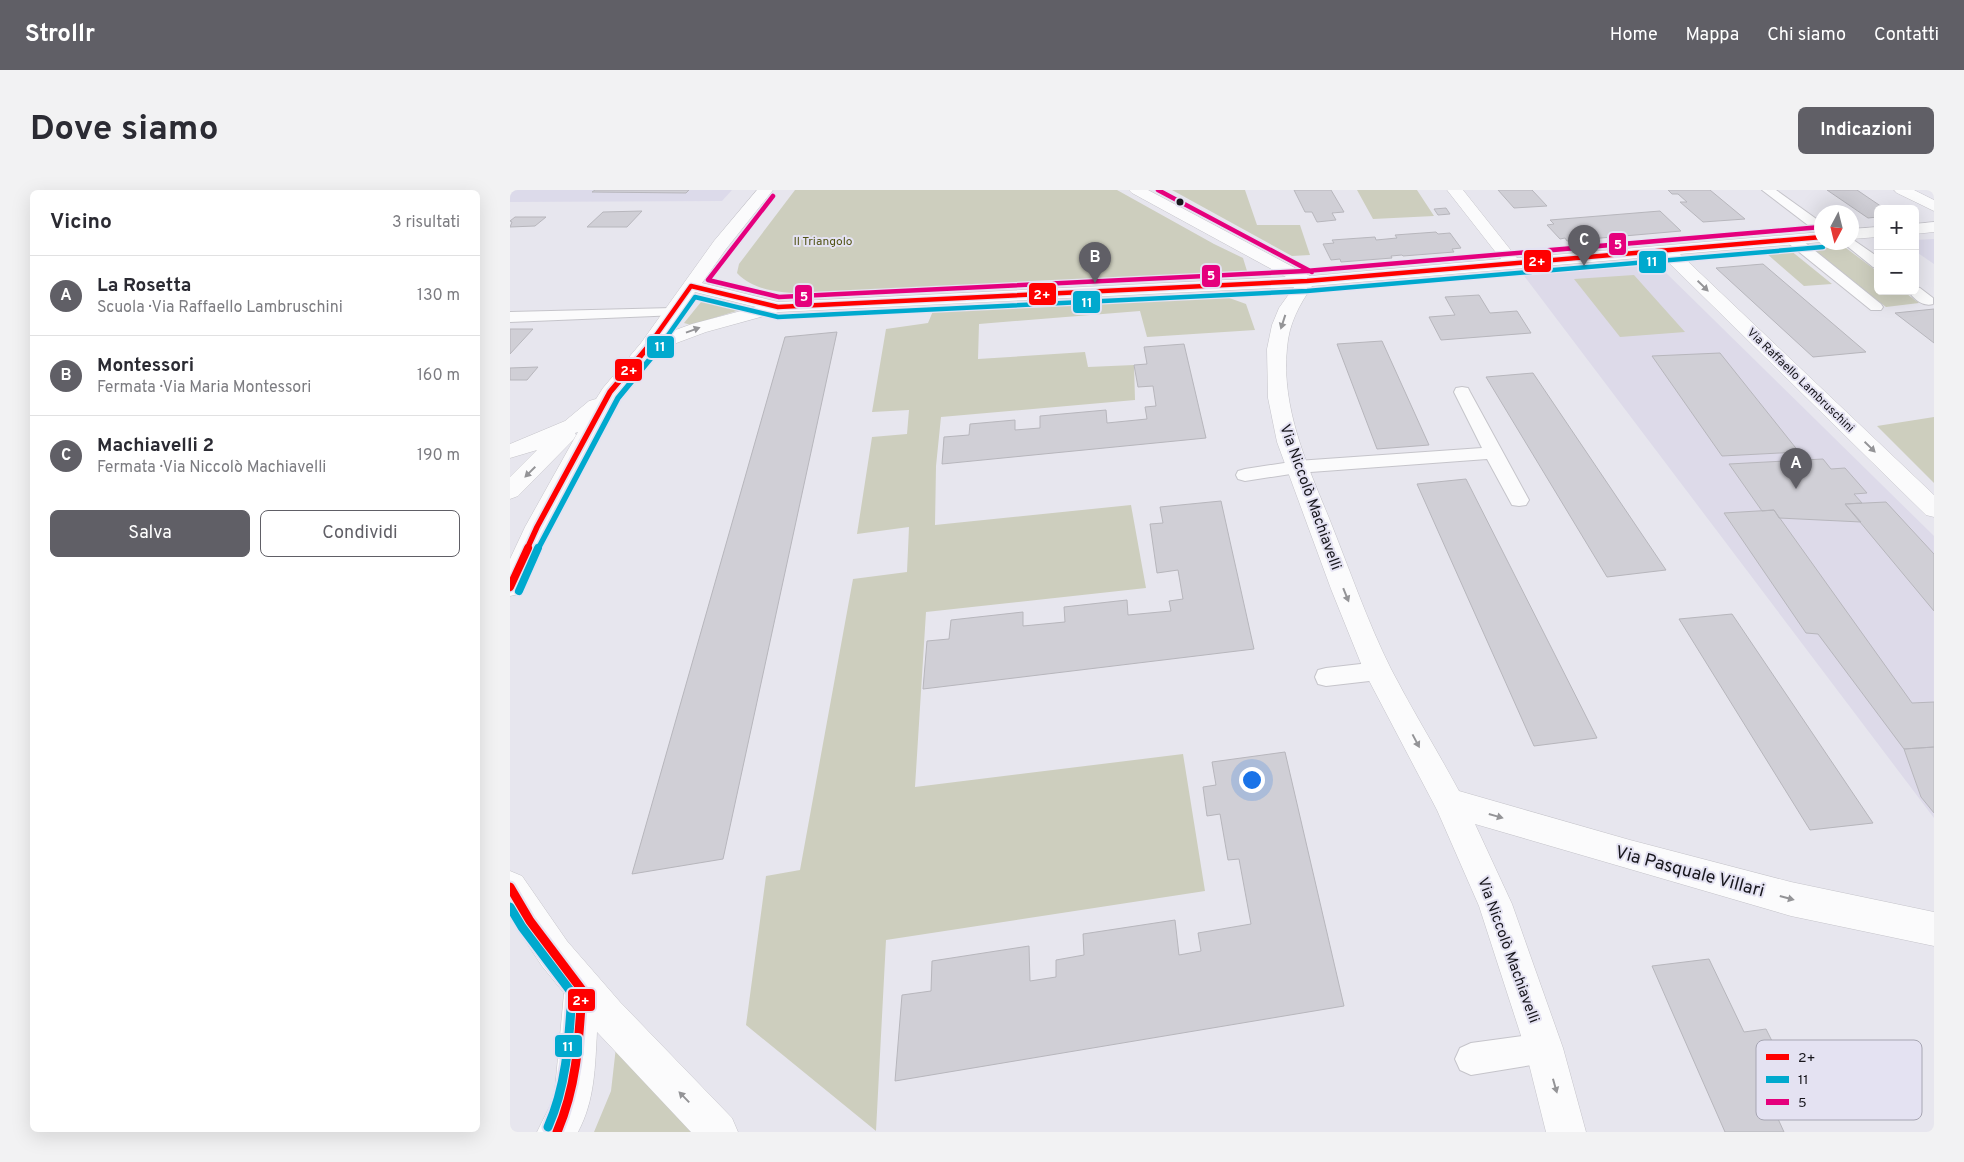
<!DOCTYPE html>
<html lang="it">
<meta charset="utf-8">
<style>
:root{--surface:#fff;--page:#f2f2f3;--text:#2b2b33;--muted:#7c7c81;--line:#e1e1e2;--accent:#605f66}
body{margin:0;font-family:Overpass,sans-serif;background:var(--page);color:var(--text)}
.controls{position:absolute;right:15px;top:15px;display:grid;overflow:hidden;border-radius:8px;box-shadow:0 5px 20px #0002}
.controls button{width:45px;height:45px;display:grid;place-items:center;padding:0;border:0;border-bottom:1px solid var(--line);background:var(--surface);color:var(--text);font:25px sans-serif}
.compass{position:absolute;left:1304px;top:15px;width:45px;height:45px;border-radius:50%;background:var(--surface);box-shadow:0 5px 20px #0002;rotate:187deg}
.you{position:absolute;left:741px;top:589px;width:18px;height:18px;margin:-12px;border:4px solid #fff;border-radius:50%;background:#1a73e8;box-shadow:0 0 0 8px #1a73e833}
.badge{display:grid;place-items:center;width:32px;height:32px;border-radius:50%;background:var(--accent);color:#fff;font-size:16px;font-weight:700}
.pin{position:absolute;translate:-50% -41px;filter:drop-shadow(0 1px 2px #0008)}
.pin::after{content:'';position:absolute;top:26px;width:18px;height:15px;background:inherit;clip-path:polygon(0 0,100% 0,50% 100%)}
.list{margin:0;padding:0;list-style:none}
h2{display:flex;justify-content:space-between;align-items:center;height:65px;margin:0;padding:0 20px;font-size:21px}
h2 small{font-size:16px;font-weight:400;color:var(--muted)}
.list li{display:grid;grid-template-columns:32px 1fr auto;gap:15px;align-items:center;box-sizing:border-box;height:80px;padding:0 20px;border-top:1px solid var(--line)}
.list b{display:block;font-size:19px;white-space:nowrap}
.list p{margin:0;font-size:16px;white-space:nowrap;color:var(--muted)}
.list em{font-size:16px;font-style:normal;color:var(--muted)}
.actions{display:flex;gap:10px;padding:15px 20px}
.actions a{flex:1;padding:11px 0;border:1px solid var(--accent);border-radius:8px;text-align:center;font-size:18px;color:var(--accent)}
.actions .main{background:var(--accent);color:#fff}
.map{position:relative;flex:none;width:1424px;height:942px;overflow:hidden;border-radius:8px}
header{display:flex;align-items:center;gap:30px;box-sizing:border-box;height:70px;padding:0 25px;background:var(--accent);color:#fff}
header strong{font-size:24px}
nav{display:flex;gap:28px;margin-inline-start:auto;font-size:18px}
.intro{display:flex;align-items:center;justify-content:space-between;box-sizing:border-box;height:120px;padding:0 30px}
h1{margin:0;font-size:35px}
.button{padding:12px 22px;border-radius:8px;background:var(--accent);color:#fff;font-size:18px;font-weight:700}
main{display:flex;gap:30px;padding:0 30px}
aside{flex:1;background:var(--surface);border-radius:8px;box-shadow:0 5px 20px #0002}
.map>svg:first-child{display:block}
.built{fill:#dcdaea}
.education{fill:#dddae9}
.green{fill:#cdcebe}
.building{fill:#d0cfd6;stroke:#b7b6bc}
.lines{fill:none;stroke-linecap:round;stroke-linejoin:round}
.service-casing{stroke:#c5c4ca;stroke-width:2}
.minor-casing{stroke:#c5c4ca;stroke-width:1}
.service{fill:#fbfbfc;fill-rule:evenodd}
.minor{fill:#fbfbfc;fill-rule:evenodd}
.bus-1-far3-casing{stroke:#e4e2f2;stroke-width:7}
.bus-1-far2-casing{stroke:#e4e2f2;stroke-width:9}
.bus-1-far1-casing{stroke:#e4e2f2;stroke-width:11}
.bus-1-casing{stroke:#e4e2f2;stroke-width:13}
.bus-2-far3-casing{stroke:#e4e2f2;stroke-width:7}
.bus-2-far2-casing{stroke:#e4e2f2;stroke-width:9}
.bus-2-far1-casing{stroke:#e4e2f2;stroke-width:11}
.bus-2-casing{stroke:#e4e2f2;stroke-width:13}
.bus-3-casing{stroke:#e4e2f2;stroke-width:7}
.bus-1-far3{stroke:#f00;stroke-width:4.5}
.bus-1-far2{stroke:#f00;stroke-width:5.5}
.bus-1-far1{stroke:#f00;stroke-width:8}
.bus-1{stroke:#f00;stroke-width:9}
.bus-2-far3{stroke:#00a9ce;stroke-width:4.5}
.bus-2-far2{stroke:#00a9ce;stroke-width:5.5}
.bus-2-far1{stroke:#00a9ce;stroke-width:8}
.bus-2{stroke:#00a9ce;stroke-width:9}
.bus-3{stroke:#e5007d;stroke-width:4.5}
.oneway{fill:#949497}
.bus-dot{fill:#17161c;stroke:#e4e2f2;stroke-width:2}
.labels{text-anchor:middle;stroke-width:4;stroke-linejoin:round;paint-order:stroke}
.far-park-label{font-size:12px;fill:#525416;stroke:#e4e2f2}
.far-street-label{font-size:12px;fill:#17161c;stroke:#e4e2f2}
.street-label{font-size:15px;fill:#17161c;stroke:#e4e2f2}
.near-street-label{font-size:18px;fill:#17161c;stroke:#e4e2f2}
.key{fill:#e4e2f2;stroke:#a6a5b2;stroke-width:1}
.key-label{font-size:14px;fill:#17161c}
.line-badge{stroke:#e4e2f2;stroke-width:2}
.badge-label{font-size:14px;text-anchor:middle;font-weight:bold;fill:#fff}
</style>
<header>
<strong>Strollr</strong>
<nav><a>Home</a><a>Mappa</a><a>Chi siamo</a><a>Contatti</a></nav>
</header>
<div class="intro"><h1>Dove siamo</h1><a class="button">Indicazioni</a></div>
<main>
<aside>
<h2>Vicino<small>3 risultati</small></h2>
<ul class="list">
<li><span class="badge">A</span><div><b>La Rosetta</b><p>Scuola · Via Raffaello Lambruschini</p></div><em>130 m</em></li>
<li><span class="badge">B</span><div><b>Montessori</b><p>Fermata · Via Maria Montessori</p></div><em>160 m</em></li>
<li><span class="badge">C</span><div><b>Machiavelli 2</b><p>Fermata · Via Niccolò Machiavelli</p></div><em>190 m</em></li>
</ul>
<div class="actions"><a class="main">Salva</a><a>Condividi</a></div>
</aside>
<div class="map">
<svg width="1424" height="942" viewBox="0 0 1424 942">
<rect width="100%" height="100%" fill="#e7e6ee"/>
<path class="built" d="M0 0H222L212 11 0 12Z
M1424 49V74L1405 61V50Z"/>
<path class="education" d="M1146 73 1424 346V628L1012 83Z"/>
<path class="green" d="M285 0H607L704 54 733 68 737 81 296 104C272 102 245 102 227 83L229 74Z
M662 0H735L747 35H790L800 65 782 66Z
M847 0H907L924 26 863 29Z
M1332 55 1368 82V101H1393L1409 113 1376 117 1300 59Z
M1280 60 1322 94 1294 96 1256 63Z
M1124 85 1175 142 1110 147 1064 89Z
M711 105 736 114 745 140 637 147 630 121 469 134 468 169 575 162 578 177 624 175 625 210 431 227 426 276 425 335 621 315 636 398 416 422 405 597 673 564 695 701 376 750 366 941 236 835 256 686 290 680 343 389 397 382 399 337 347 344 362 247 397 244 399 220 362 222 376 139 418 133 423 121Z
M197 109 233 119 181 135 174 133 191 112Z
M1424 227V293L1367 236Z
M106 857 190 942H84L101 901Z"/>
<path class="building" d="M85 0H179L176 3 82 2Z
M784 0H821L834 22 822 23 826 30 807 32 802 22H795Z
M988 0H1022L1037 16 1004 18Z
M1158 0H1200L1235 29 1193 32 1170 12H1177L1168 4H1162Z
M1317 0H1347L1375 19H1368V27L1358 28Z
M936 18 940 24 928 25 924 19Z
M132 21 117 37H77L93 22Z
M1150 21 1171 41 1057 51 1055 48 1050 49 1037 35 1044 34 1040 30Z
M5 27H36L25 36 0 37 2 32 0 31Z
M926 42 928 44 940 43 951 58 942 59 944 62 893 66 892 65 881 66 882 68 831 72 830 69 821 70 813 54 824 53 822 50 865 47 866 50 887 48 885 45Z
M1253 74 1356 162 1303 167 1206 78Z
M969 105 980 123 1007 121 1021 143 931 150 919 127 945 125 935 107Z
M1424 119V153L1385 123Z
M0 139H23L0 164Z
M327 142 213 669 122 684 275 147Z
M872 151 919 255 867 259 827 154Z
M674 154 696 248 432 274 434 247 459 245 460 234 505 230V240L530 238V226L596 220 597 233 637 229 635 217 646 216 643 196 628 197 624 175 637 174 634 157Z
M1210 163 1289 262 1212 266 1142 166Z
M28 177 17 190H0V178Z
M1023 183 1156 380 1097 387 976 187Z
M1313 269 1321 279 1335 278 1357 303 1344 304 1352 313 1335 314 1351 332 1269 328 1264 320 1252 321 1219 274Z
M956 289 1087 548 1024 556 907 294Z
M711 311 744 459 413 499 417 451 439 449 441 430 513 422V436L555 432 554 417 617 410 618 425 661 421 659 411 673 409 668 380 647 383 640 334 653 333 650 317Z
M1376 312 1424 364V421L1335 314Z
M1264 320 1402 513 1424 512V557L1394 559 1308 444 1296 443 1214 323Z
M1222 424 1363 633 1300 640 1169 429Z
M1424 557V623L1411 607 1394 559Z
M775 562 834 816 385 891 392 805 421 801 422 771 519 756 520 791 546 787V770L574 765 573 744 665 730 669 765 691 761 688 743 741 734 729 669 718 670 710 624 697 626 693 597 706 595 702 572Z
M1199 769 1234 842 1256 839 1277 881 1248 885 1274 942H1215L1142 776Z"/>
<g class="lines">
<defs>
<path id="service" d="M1252 0H1266L1312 33V43L1307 42Z
M1283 46 1288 47 1371 114 1373 117 1371 120H1361L1278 53 1276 50 1278 47Z
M1342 49 1368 67V78L1363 77 1332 52H1342Z
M1405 97 1410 98 1423 108V114C1413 117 1404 109 1398 101H1405Z
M163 118 168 119 170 122 168 125 0 132V122Z
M952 197 958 198 960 202 1019 310 1016 315 1009 316 1002 315 977 269 787 283 735 291 728 289 726 285 728 281 735 279 787 271 972 258 944 202 946 198Z
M868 472 876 475 879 481 876 487 868 490 816 496 808 494 805 487 808 480 816 478Z
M1034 843 1045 847 1049 858 1045 869 1034 873 961 885 950 880 945 869 950 858 961 853Z"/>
<path id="minor" d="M247 0H263L216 59 192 93 268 112 776 87 622 3 619 0H638L800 86 991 69 937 0H953L1007 68 1312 42V52L1170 64 1424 305V327L1416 325 1152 66 802 96C789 116 779 133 777 158 771 218 797 274 819 328 839 378 857 431 881 479 902 520 927 560 949 601L1120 650 1281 692 1424 722V756L1281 726 965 634 1002 714 1053 858 1076 942H1036L1015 858 969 716 927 620 854 481 821 399 767 252 758 208 757 159 762 135 769 118 784 97 269 122 196 142 145 161 109 204 39 337 13 397 9 404 0 406V369L15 337 68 242 65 243 66 245 63 250 8 306 0 309V287L27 260 0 268V254L55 231 79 211 86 209 93 198 131 153 204 51ZM185 102 246 117 182 134 157 143Z
M1384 0H1404L1424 10V21L1387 3Z
M1424 32V42L1405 44V34Z
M1368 37V47L1342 49V39Z
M0 681 12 686 57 751 110 812 222 928 228 942H181L87 842C85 877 85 910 68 942H27L40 916 45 899 54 803 32 776 0 728Z"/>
</defs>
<use href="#service" class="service-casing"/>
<use href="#minor" class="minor-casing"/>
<use href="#service" class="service"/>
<use href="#minor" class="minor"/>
<defs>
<path id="bus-1-far3" d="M137 158 181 96 268 117 797 91 1312 47"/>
<path id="bus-1-far2" d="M17 359 27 337 100 202 138 157"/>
<path id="bus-1-far1" d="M0 397 18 358"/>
<path id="bus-1" d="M0 697 20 731 72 800C69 849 67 896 47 942"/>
<path id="bus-2-far3" d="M149 158 185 107 268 127 797 101 1313 57"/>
<path id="bus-2-far2" d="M28 359 108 208 150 157"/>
<path id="bus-2-far1" d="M9 401 28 358"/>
<path id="bus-2" d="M0 717 12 737 62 803C59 849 57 894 38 937"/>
<path id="bus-3" d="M648 0 802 82
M263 6 198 90 269 107 796 81 1311 37"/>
</defs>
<use href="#bus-1-far3" class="bus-1-far3-casing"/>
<use href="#bus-1-far2" class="bus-1-far2-casing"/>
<use href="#bus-1-far1" class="bus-1-far1-casing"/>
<use href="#bus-1" class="bus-1-casing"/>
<use href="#bus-2-far3" class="bus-2-far3-casing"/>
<use href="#bus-2-far2" class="bus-2-far2-casing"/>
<use href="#bus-2-far1" class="bus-2-far1-casing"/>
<use href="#bus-2" class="bus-2-casing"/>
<use href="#bus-3" class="bus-3-casing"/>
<use href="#bus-1-far3" class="bus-1-far3"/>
<use href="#bus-1-far2" class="bus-1-far2"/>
<use href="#bus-1-far1" class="bus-1-far1"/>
<use href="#bus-1" class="bus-1"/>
<use href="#bus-2-far3" class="bus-2-far3"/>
<use href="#bus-2-far2" class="bus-2-far2"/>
<use href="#bus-2-far1" class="bus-2-far1"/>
<use href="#bus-2" class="bus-2"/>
<use href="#bus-3" class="bus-3"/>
</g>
<defs><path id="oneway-solid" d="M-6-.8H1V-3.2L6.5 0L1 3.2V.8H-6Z" transform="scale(1.25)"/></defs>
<g class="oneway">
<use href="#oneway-solid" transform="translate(1193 96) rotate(44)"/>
<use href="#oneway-solid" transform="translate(773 132) rotate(108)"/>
<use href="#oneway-solid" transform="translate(183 140) rotate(-20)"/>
<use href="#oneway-solid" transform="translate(1360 257) rotate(44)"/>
<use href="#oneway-solid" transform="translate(20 282) rotate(135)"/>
<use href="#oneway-solid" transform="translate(836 405) rotate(68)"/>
<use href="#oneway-solid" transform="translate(906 551) rotate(62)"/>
<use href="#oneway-solid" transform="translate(986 626) rotate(16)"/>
<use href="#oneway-solid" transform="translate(1277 708) rotate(15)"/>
<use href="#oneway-solid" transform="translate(1045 896) rotate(74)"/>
<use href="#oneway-solid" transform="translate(174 907) rotate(-134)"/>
</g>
<circle class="bus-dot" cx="670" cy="12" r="4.5"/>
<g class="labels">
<g class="far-park-label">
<text x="313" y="55">Il Triangolo</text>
</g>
<g class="far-street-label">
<text transform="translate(1291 190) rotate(44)" y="4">Via Raffaello Lambruschini</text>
</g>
<g class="street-label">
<text transform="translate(801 307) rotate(70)" y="5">Via Niccolò Machiavelli</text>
<text transform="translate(999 760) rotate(70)" y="5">Via Niccolò Machiavelli</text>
</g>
<g class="near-street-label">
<text transform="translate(1180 681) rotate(15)" y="6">Via Pasquale Villari</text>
</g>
</g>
<rect x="1246" y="850" width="166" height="80" rx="8" class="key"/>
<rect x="1256" y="864" width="23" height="6" fill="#f00"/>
<rect x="1256" y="886" width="23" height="7" fill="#00a9ce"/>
<rect x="1256" y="909" width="23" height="6" fill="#e5007d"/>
<g class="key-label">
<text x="1288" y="872">2+</text>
<text x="1288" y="894">11</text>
<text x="1288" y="917">5</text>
</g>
<g class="line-badge">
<rect x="1098" y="42" width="19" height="24" rx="5" fill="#e5007d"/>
<rect x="1013" y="59" width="29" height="24" rx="5" fill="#f00"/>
<rect x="1128" y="60" width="29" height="24" rx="5" fill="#00a9ce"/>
<rect x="691" y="74" width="20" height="24" rx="5" fill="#e5007d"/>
<rect x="518" y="92" width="29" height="24" rx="5" fill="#f00"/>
<rect x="284" y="94" width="19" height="24" rx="5" fill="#e5007d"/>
<rect x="562" y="100" width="29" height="24" rx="5" fill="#00a9ce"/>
<rect x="136" y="145" width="29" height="24" rx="5" fill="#00a9ce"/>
<rect x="104" y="168" width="29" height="24" rx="5" fill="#f00"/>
<rect x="57" y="798" width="29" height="24" rx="5" fill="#f00"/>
<rect x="44" y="844" width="29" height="24" rx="5" fill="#00a9ce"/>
</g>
<g class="badge-label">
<text x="1108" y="59">5</text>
<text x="1027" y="76">2+</text>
<text x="1142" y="76">11</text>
<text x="701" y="90">5</text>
<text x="532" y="109">2+</text>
<text x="294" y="111">5</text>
<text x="577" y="117">11</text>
<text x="150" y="161">11</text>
<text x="119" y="185">2+</text>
<text x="71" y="815">2+</text>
<text x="58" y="861">11</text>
</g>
</svg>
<div class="controls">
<button>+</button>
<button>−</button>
</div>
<svg class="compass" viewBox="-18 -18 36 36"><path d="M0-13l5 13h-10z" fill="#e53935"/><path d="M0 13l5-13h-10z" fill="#7c7c81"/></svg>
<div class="you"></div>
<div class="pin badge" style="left:1286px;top:299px">A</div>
<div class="pin badge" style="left:585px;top:93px">B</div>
<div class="pin badge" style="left:1074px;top:76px">C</div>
</div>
</main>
